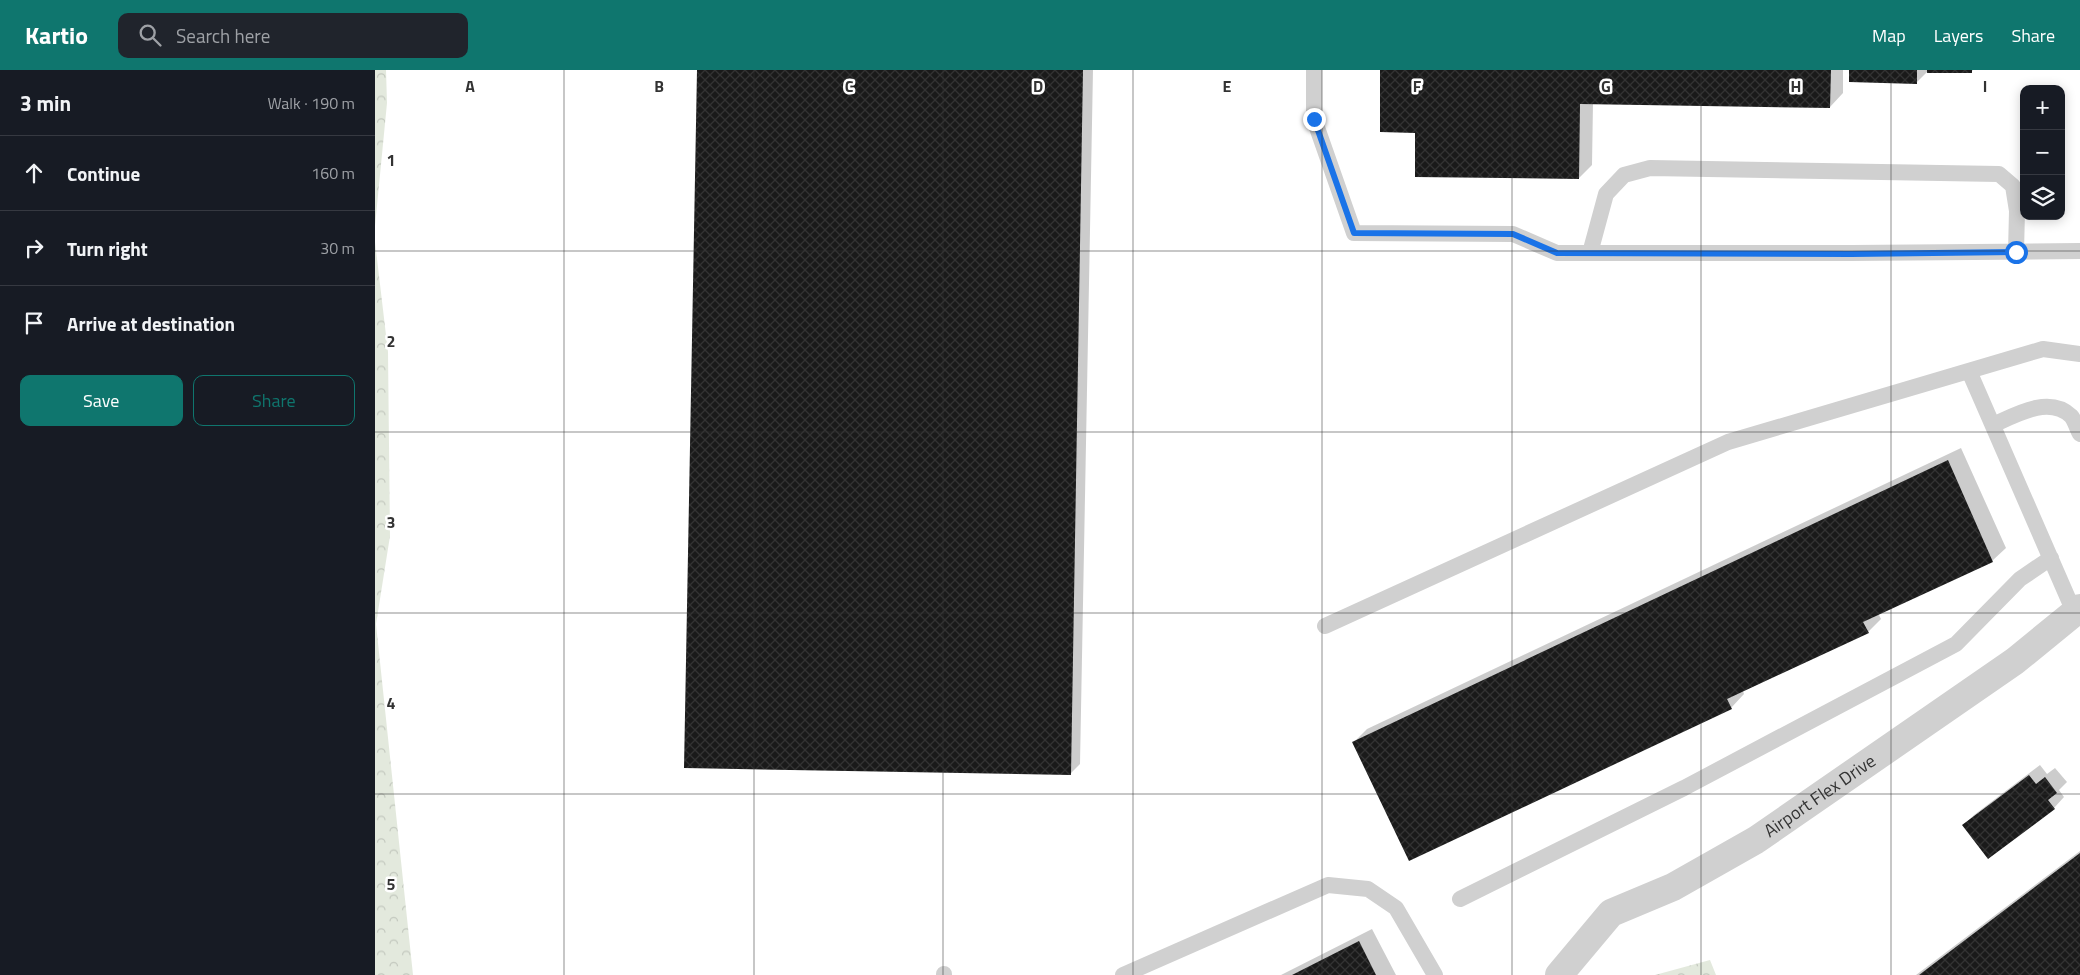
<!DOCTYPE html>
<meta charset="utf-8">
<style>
:root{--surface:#171b24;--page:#20242c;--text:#f1f3f6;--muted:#9ea1a6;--line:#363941;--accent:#0f766e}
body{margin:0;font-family:"Titillium Web",sans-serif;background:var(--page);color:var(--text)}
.controls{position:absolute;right:15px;top:15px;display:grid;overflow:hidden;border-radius:10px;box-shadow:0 2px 12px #0003}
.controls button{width:45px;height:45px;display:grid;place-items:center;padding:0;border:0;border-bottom:1px solid var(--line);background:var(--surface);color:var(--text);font:25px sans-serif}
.stop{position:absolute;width:15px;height:15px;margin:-11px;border:4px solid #1a73e8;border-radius:50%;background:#fff}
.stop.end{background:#1a73e8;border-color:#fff;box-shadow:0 1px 5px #0008}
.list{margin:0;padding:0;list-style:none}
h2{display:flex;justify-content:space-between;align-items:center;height:65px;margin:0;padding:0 20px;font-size:21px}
h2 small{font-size:16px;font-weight:400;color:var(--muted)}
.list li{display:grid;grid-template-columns:32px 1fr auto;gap:15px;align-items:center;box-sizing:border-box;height:75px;padding:0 20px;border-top:1px solid var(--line)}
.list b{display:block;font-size:19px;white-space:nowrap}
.list em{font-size:16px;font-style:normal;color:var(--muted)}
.actions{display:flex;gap:10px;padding:15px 20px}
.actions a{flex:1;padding:11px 0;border:1px solid var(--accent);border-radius:10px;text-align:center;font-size:18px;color:var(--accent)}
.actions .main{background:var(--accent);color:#fff}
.icon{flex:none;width:28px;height:28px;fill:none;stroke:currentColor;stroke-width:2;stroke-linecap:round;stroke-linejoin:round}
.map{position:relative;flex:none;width:1705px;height:905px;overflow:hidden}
header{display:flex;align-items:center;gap:30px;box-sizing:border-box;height:70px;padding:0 25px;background:var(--accent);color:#fff}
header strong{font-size:24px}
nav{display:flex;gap:28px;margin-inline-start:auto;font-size:18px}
.search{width:350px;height:45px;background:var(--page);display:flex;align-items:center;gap:12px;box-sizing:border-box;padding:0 18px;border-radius:10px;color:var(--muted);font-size:19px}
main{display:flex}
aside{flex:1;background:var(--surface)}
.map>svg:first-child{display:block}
.forest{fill:url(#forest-crowns)}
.shadow{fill:#0003}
.building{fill:url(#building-cross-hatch)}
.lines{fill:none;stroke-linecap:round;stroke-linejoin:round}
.lane{stroke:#d0d0d0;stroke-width:16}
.street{stroke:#d0d0d0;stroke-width:28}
.route{stroke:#1a73e8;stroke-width:6}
.grid{fill:none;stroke:#333;stroke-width:1;stroke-opacity:0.55}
.labels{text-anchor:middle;stroke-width:5;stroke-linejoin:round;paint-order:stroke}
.street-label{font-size:18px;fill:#333;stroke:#fff}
.grid-label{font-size:16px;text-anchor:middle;font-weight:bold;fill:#333;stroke:#fff;stroke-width:5;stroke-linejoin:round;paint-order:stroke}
</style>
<header>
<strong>Kartio</strong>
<div class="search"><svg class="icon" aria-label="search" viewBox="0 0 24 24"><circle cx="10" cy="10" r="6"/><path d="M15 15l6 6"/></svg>Search here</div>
<nav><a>Map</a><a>Layers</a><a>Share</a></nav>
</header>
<main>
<aside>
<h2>3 min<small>Walk · 190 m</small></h2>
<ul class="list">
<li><svg class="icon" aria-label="ahead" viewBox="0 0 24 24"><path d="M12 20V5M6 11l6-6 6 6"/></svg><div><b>Continue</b></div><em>160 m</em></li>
<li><svg class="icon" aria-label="right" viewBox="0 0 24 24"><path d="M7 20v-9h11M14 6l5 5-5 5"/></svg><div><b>Turn right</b></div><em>30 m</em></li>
<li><svg class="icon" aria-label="arrive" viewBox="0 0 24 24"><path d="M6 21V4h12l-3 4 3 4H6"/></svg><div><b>Arrive at destination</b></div></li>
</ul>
<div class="actions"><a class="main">Save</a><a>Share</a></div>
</aside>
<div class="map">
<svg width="1705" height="905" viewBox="0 0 1705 905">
<defs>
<pattern id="forest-crowns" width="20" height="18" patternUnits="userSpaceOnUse" patternTransform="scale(1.25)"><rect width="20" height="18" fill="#e3e9dd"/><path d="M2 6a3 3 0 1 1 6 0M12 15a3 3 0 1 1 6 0" fill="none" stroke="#c3c8be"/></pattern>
<pattern id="building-cross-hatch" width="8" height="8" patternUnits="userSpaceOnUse" patternTransform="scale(1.25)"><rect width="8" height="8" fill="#1a1a1a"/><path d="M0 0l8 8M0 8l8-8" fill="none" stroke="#333"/></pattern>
</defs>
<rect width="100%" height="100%" fill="#fff"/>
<path class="forest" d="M0 0H11L12 33 0 156Z
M0 172 13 282 15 466 1 554 38 905H0Z
M1335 890 1341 905H1280Z"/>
<path class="shadow" d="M323 0H718L705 694 695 704Z
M1007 0H1468V23L1455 37 1218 33 1217 95 1204 108 1042 62Z
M1475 0H1598L1596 2 1553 1 1541 13Z
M1586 378 1631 478 1617 491 1503 543 1506 549 1493 562 1368 621 1369 624 1356 638 979 672 992 659Z
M1665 695 1672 704 1680 698 1692 712 1684 720 1689 727 1679 738 1589 755 1599 745Z
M1705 781V905H1541Z
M997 859 1021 905H906Z"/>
<path class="building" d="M322 0H708L696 705 309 698Z
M1005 0H1456L1455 38 1205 34 1204 109 1040 107V63L1005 62Z
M1474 0H1542V14L1474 12Z
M1552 0H1597V3H1552Z
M1573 390 1618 492 1488 552 1494 563 1352 629 1357 639 1034 791 977 672Z
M1654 705 1661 714 1670 707 1682 723 1673 730 1680 739 1613 789 1587 755Z
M1705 783V905H1544Z
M984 871 1001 905H917Z"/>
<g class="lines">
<path class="lane" d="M939 0V49L979 163 1138 164 1182 183H1476L1705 181
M1215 183 1231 124 1249 105 1275 98 1624 104 1638 116 1642 141 1641 182
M1594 301 1699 542
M1618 355C1640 345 1674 325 1696 346 1700 350 1702 359 1705 364
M950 556 1353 372 1668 279 1705 284
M1085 829 1309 718 1581 574 1645 509 1676 488
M569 904V905
M748 905 953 815 993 819 1021 838 1060 905"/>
<path class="street" id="s1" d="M1184 905 1236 843 1298 817 1381 770 1640 591 1705 538"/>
</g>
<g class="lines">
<path class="route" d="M939 49 979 163 1138 164 1182 183 1476 184 1641 182"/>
</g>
<path class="grid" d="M189 0V905M379 0V905M568 0V905M758 0V905M947 0V905M1137 0V905M1326 0V905M1516 0V905M0 181H1705M0 362H1705M0 543H1705M0 724H1705"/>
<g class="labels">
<g class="street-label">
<text dy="6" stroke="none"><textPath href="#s1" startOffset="321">Airport Flex Drive</textPath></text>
</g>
</g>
<g class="grid-label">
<text x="95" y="22">A</text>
<text x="284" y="22">B</text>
<text x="474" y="22">C</text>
<text x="663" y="22">D</text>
<text x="852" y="22">E</text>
<text x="1042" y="22">F</text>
<text x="1231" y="22">G</text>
<text x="1421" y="22">H</text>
<text x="1610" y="22">I</text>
<text x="16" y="96">1</text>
<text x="16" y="277">2</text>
<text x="16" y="458">3</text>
<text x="16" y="639">4</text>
<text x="16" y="820">5</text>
</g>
</svg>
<div class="controls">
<button>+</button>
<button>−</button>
<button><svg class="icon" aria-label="layers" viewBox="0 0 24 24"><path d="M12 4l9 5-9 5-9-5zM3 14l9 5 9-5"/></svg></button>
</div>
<div class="stop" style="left:1641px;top:182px"></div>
<div class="stop end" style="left:939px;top:49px"></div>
</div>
</main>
